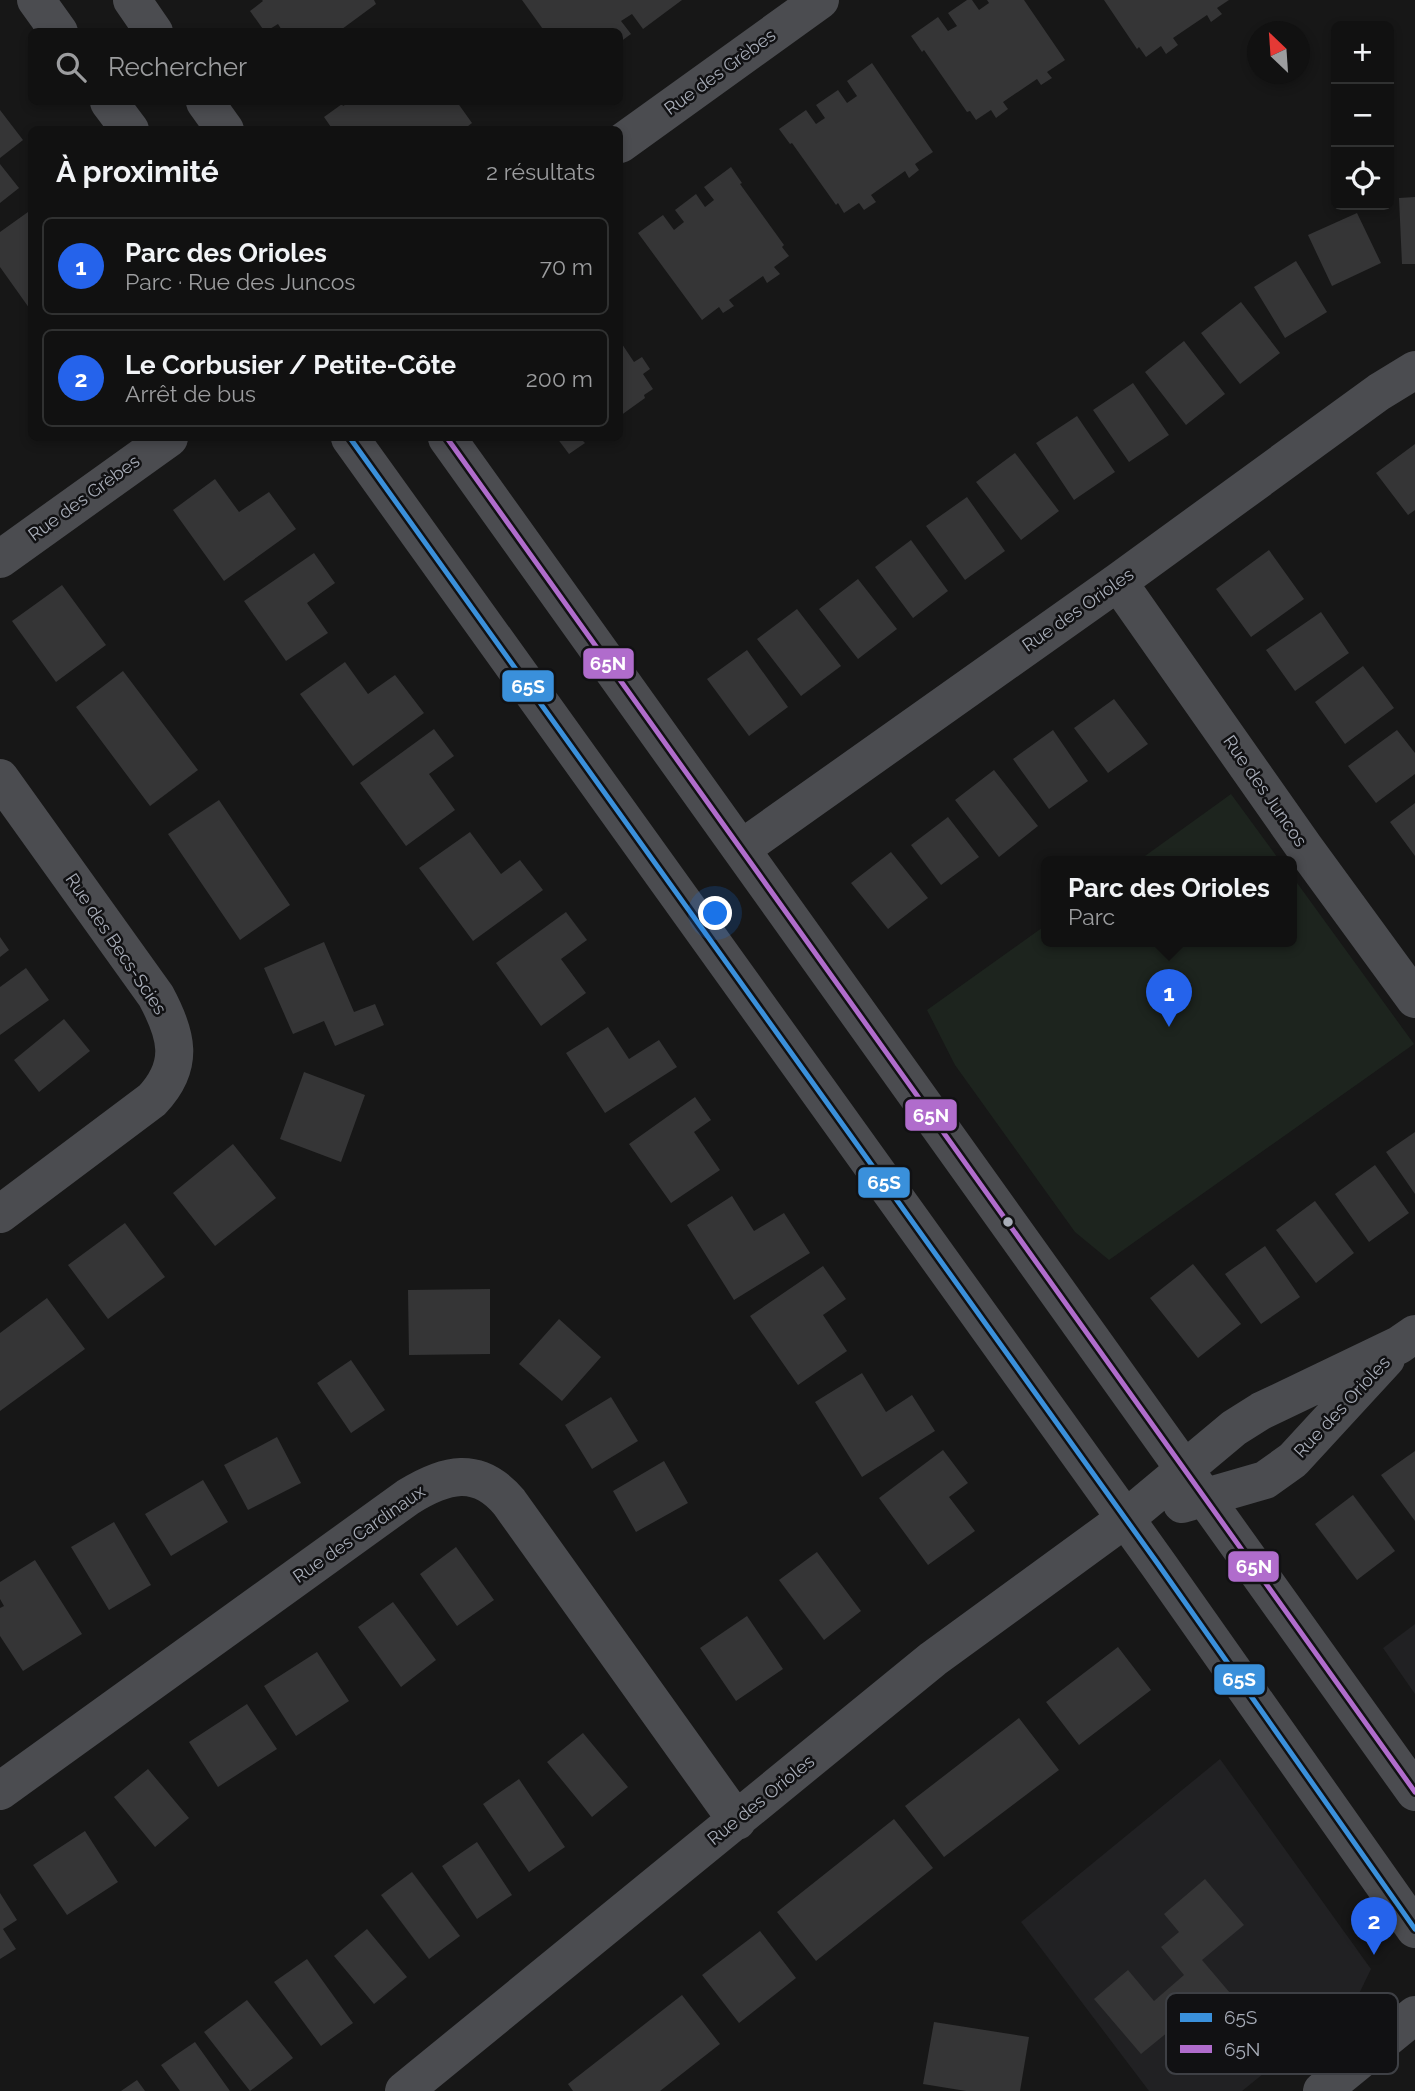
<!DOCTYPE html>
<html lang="fr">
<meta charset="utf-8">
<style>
:root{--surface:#111;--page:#1e1f1f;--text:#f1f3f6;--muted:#9c9d9f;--line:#303131;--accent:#2563eb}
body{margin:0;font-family:Raleway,sans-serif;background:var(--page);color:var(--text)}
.controls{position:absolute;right:21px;top:21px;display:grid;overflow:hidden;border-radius:10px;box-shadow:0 4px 10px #0003}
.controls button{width:63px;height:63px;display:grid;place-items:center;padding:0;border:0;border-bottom:2px solid var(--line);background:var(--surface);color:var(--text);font:35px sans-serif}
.compass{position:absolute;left:1247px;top:21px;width:63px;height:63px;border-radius:50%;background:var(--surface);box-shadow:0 4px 10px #0003;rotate:335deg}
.you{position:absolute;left:716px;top:914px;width:24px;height:24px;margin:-18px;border:5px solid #fff;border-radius:50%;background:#1a73e8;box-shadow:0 0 0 10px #1a73e833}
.badge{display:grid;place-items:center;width:46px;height:46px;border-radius:50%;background:var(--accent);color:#fff;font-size:23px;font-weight:700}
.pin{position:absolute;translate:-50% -58px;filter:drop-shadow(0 2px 4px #0008)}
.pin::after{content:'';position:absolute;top:37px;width:24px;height:21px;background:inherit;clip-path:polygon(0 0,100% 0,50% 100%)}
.popup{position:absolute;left:1041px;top:856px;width:256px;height:91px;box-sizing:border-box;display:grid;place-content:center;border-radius:10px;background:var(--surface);filter:drop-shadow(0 2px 5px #0005);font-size:23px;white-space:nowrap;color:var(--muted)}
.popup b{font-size:26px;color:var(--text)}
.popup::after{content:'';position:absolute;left:50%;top:100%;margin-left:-14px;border:14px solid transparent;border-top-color:var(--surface)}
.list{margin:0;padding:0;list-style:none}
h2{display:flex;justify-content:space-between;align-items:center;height:91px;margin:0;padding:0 28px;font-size:30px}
h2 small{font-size:23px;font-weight:400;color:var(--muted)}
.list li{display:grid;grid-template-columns:46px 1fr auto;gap:21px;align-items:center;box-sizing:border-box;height:98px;margin:0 14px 14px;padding:0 14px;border:2px solid var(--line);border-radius:10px}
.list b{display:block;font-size:26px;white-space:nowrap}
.list p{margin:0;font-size:23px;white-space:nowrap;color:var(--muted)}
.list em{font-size:23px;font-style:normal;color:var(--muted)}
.icon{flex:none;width:38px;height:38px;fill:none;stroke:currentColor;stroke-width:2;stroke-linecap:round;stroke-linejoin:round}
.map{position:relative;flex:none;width:1415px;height:2091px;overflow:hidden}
.search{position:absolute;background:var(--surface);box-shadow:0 4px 10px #0003;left:28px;top:28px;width:595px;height:77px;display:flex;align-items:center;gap:18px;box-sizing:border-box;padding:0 24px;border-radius:10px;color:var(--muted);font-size:26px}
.panel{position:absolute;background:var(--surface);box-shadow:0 4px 10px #0003;left:28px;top:126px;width:595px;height:315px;border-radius:10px}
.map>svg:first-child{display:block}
.built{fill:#212123}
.green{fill:#1d241e}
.building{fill:#353536}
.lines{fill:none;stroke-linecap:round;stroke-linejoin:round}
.minor{stroke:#4b4c50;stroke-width:38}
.bus-1-casing{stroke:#111113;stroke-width:10}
.bus-2-casing{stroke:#111113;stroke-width:10}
.bus-1{stroke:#3a90db;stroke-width:5}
.bus-2{stroke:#b06ccc;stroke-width:5}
.bus-dot{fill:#a8adb8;stroke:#111113;stroke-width:2.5}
.labels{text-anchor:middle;stroke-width:5;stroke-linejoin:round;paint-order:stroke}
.street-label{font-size:18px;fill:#a8adb8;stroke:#111113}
.key{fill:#111113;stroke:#3e4045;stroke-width:2}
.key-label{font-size:19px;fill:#a8adb8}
.line-badge{stroke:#111113;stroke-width:2.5}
.badge-label{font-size:19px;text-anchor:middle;font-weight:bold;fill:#fff}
</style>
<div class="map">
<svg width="1415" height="2091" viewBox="0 0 1415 2091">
<rect width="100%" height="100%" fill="#171717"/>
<path class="built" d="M1415 1624V1694L1383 1648Z
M1220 1759 1371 1969 1357 1998 1242 2091H1149L1021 1922Z"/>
<path class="green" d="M1231 794 1280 861H1138L1220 802Z
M1292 876 1414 1044 1109 1260 1075 1232 955 1065 927 1010 1046 925V941H1292Z"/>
<path class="building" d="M262 0H374L376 4 338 32H283L278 24 265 32 250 11 263 1Z
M522 0H682L643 29 632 14 621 21 631 34 620 42V32H545Z
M967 0H972L979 10 989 3 987 0H1024L1065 60 1047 72 1052 78 1041 85 1037 79 1003 102 1008 109 996 118 991 110 976 120 970 111 967 112 924 50 922 52 911 36 938 17 948 31 957 26 948 13Z
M1104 0H1229L1217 8 1222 14 1211 22 1207 15 1173 38 1178 45 1166 54 1161 46 1146 57 1139 47 1137 49Z
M872 63 933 152 915 164 919 170 909 178 905 171 871 195 876 202 864 210 859 203 844 213 838 203 836 205 792 143 790 144 779 129 806 110 816 124 825 118 816 105 838 90 847 103 857 96 847 81Z
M350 102H457L472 123 463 130H333L324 117 342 104 343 106Z
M0 110 23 140 0 158Z
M0 164 19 188 0 203Z
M731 167 742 183 740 184 784 245 782 247 789 256 774 267 780 274 767 283 763 276 729 300 734 306 723 313 719 307 702 320 638 233 663 215 674 230 684 222 675 210 696 194 705 207 714 200 704 187Z
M1415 197V264H1402L1399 198Z
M28 212 32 218V312L0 267V232Z
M1357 213 1381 263 1332 286 1308 235Z
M1296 261 1327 312 1285 338 1254 287Z
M1241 302 1280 353 1240 384 1201 333Z
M620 341 634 362 642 357 650 369 643 374 653 389 644 395 645 398 620 416Z
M1184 341 1225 394 1186 425 1145 372Z
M1133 383 1169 435 1129 462 1093 410Z
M1077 416 1115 472 1074 500 1036 443Z
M557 438H588L583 441 585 443 569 454Z
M1415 444V510L1408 515 1376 473Z
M1015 453 1059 511 1021 540 976 482Z
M215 479 239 512 269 492 296 529 224 581 173 510Z
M967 497 1005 551 965 580 926 526Z
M911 540 948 591 913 618 875 567Z
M1269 550 1304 599 1251 637 1216 589Z
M314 553 335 583 307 603 328 633 286 661 244 601Z
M858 579 897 629 858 659 819 609Z
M62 585 106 645 56 682 12 621Z
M797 609 841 666 801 696 757 639Z
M1321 612 1349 653 1295 691 1266 650Z
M747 650 788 707 749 736 707 679Z
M345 662 368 694 395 675 424 713 353 766 300 694Z
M1363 666 1394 708 1345 744 1315 702Z
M123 671 198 770 150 806 76 707Z
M1114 699 1148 744 1108 773 1074 728Z
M434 729 454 756 429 774 455 810 406 846 360 783Z
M1053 730 1088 781 1049 809 1013 759Z
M1397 730 1415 753V774L1376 803 1348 766Z
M994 770 1038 826 999 857 955 800Z
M219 800 290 905 240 940 168 834Z
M1415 803V856L1390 822Z
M948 817 979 857 941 885 911 845Z
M470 832 501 874 520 860 543 890 473 941 419 868Z
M891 852 928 898 888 929 851 883Z
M566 912 587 940 561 959 586 993 541 1026 496 963Z
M0 937 9 950 0 957Z
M324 942 354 1012 375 1004 384 1025 335 1046 324 1021 293 1034 264 968Z
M26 968 49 1000 0 1035V987Z
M64 1019 90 1051 39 1092 14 1060Z
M608 1027 629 1059 659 1040 677 1067 605 1113 566 1053Z
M304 1072 365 1095 341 1162 280 1139Z
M695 1097 711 1120 694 1132 720 1170 671 1203 629 1144Z
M1415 1132V1194L1386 1152Z
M233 1144 276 1198 215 1246 173 1193Z
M1375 1165 1409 1213 1369 1242 1335 1194Z
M732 1196 754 1231 784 1213 810 1253 734 1300 687 1225Z
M1315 1201 1354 1253 1316 1283 1276 1230Z
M125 1223 165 1277 108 1319 68 1265Z
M1265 1246 1300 1297 1261 1324 1225 1274Z
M1193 1264 1241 1324 1198 1358 1150 1298Z
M823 1266 846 1299 823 1315 847 1351 798 1385 750 1316Z
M490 1289V1354L409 1355 408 1290Z
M47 1298 85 1349 0 1411V1333Z
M559 1319 601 1357 562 1401 519 1364Z
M351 1360 385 1410 351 1433 317 1383Z
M862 1373 886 1412 912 1395 935 1431 862 1477 815 1402Z
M611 1397 638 1441 592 1469 565 1425Z
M277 1437 301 1483 248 1510 224 1465Z
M943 1450 968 1483 949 1497 975 1531 928 1565 879 1498Z
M1415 1451V1521L1381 1475Z
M664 1461 688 1503 636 1532 613 1491Z
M203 1480 228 1522 171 1556 145 1514Z
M1353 1495 1395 1551 1357 1580 1315 1524Z
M114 1522 151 1585 109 1610 71 1547Z
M456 1547 494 1600 457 1626 420 1574Z
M817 1552 861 1611 824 1640 779 1580Z
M35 1560 82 1634 23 1671 0 1636V1608L4 1606 0 1599V1582Z
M393 1602 436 1660 401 1687 358 1627Z
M747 1616 783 1669 736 1701 700 1648Z
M1118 1647 1151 1690 1079 1745 1046 1702Z
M317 1652 349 1701 296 1736 264 1686Z
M247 1704 277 1749 218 1787 189 1742Z
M1019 1718 1059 1770 944 1857 905 1806Z
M583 1733 628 1787 592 1817 547 1762Z
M148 1769 189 1818 155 1847 114 1797Z
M519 1779 565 1847 529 1872 483 1804Z
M894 1819 933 1868 816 1961 777 1912Z
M85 1831 118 1882 67 1915 33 1865Z
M477 1842 512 1895 477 1919 442 1866Z
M412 1872 460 1936 429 1959 381 1895Z
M1205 1879 1244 1925 1202 1960 1253 2020 1208 2057 1179 2023 1141 2054 1094 1999 1128 1970 1154 2001 1184 1975 1161 1947 1179 1932 1164 1914Z
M0 1893 17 1920 3 1929 16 1949 0 1959Z
M367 1929 407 1977 374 2004 334 1956Z
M760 1931 796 1978 739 2023 702 1975Z
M307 1959 353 2023 321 2046 274 1982Z
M682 1995 720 2044 660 2091H573L568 2084Z
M247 2000 293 2058 250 2091 204 2032Z
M934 2022 1029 2037 1020 2091H966L923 2084Z
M195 2042 230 2091H180L161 2065Z
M137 2080 145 2091H121Z"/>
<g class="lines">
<path class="minor" d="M36 0 59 32
M132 0 154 32
M109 102 130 130
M205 102 225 130
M620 144 820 0
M350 438 1158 1564 1415 1929
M447 438C768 890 1094 1339 1415 1792
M0 559 169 438
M1118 582 1304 847 1415 999
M0 778 156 996C177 1035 185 1065 152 1100L0 1214
M741 849 1118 582 1379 392 1415 370
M1182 1504 1265 1480 1293 1460 1386 1359
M0 1791 408 1497C445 1474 478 1465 509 1502L737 1821
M404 2091 933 1659 1125 1519 1234 1428 1261 1411 1399 1345 1415 1334
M1322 2091 1415 2015"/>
<defs>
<path id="bus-1" d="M350 438 1158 1564 1415 1929"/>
<path id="bus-2" d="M447 438 1415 1792"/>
</defs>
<use href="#bus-1" class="bus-1-casing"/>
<use href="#bus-2" class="bus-2-casing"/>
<use href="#bus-1" class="bus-1"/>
<use href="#bus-2" class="bus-2"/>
</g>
<circle class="bus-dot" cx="1008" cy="1222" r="6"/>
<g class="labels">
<g class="street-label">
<text transform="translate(720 72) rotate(-36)" y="6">Rue des Grèbes</text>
<text transform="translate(84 498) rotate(-36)" y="6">Rue des Grèbes</text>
<text transform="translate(1078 610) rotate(-35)" y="6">Rue des Orioles</text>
<text transform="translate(1265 791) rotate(55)" y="6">Rue des Juncos</text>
<text transform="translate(116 944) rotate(56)" y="6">Rue des Becs-Scies</text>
<text transform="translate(1342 1407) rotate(-47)" y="6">Rue des Orioles</text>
<text transform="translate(359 1534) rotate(-35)" y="6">Rue des Cardinaux</text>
<text transform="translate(761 1800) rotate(-39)" y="6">Rue des Orioles</text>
</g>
</g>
<rect x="1166" y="1993" width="232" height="81" rx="10" class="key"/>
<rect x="1180" y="2013" width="32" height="9" fill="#3a90db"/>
<rect x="1180" y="2045" width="32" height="8" fill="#b06ccc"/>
<g class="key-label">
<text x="1224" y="2024">65S</text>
<text x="1224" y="2056">65N</text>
</g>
<g class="line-badge">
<rect x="582" y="647" width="53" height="33" rx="7" fill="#b06ccc"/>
<rect x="501" y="669" width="54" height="34" rx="7" fill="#3a90db"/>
<rect x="904" y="1098" width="54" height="34" rx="7" fill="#b06ccc"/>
<rect x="857" y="1166" width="54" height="33" rx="7" fill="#3a90db"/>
<rect x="1227" y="1550" width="53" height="33" rx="7" fill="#b06ccc"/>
<rect x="1213" y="1663" width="53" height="33" rx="7" fill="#3a90db"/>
</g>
<g class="badge-label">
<text x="608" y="670">65N</text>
<text x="528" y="693">65S</text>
<text x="931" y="1122">65N</text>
<text x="884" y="1189">65S</text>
<text x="1254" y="1573">65N</text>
<text x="1239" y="1686">65S</text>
</g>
</svg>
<div class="controls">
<button>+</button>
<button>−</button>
<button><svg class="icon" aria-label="locate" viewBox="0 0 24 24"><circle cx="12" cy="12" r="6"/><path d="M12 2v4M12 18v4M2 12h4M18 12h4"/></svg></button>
</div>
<svg class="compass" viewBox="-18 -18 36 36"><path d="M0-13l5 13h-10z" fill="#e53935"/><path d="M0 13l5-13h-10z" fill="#9c9d9f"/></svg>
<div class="you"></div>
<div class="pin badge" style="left:1169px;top:1027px">1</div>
<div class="popup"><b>Parc des Orioles</b>Parc</div>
<div class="pin badge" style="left:1374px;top:1955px">2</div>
<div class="search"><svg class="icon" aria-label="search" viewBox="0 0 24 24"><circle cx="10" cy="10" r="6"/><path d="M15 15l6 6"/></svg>Rechercher</div>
<section class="panel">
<h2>À proximité<small>2 résultats</small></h2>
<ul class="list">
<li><span class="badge">1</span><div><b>Parc des Orioles</b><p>Parc · Rue des Juncos</p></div><em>70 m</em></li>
<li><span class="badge">2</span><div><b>Le Corbusier / Petite-Côte</b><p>Arrêt de bus</p></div><em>200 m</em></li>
</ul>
</section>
</div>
